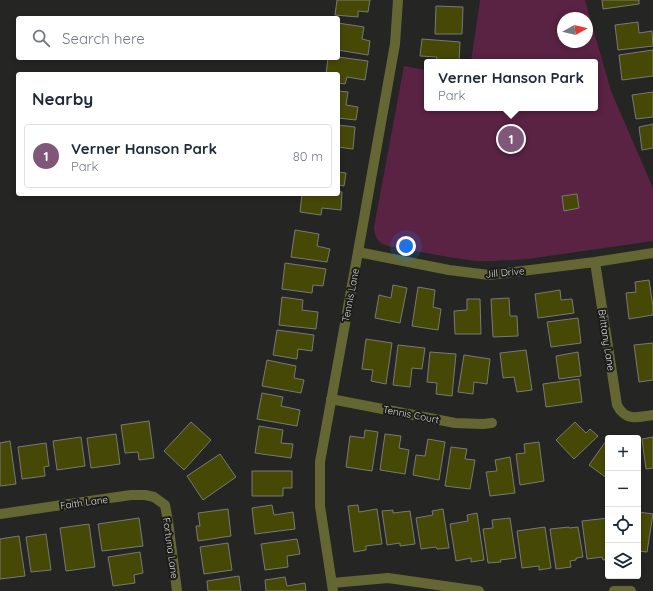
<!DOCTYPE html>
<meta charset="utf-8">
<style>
:root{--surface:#fff;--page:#f6f6f7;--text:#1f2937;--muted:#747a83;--line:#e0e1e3;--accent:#815779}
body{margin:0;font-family:Quicksand,sans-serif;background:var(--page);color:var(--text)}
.controls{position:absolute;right:12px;bottom:12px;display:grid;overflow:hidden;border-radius:4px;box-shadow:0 2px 6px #0003}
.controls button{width:36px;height:36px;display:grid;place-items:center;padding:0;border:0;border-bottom:1px solid var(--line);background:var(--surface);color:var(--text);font:20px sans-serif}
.compass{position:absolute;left:557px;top:12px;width:36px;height:36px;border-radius:50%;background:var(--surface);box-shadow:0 2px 6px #0003;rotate:82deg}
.you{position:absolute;left:406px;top:246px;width:14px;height:14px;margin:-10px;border:3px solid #fff;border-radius:50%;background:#1a73e8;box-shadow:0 0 0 6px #1a73e833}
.badge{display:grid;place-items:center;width:26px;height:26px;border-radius:50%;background:var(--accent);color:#fff;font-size:13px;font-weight:700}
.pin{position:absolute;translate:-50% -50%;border:2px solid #fff;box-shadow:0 1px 4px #0006}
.popup{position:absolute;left:424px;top:59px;width:174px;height:52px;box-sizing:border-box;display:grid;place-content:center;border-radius:4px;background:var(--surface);filter:drop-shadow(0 1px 3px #0005);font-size:13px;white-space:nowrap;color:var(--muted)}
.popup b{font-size:15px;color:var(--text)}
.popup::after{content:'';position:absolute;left:50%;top:100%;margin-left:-8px;border:8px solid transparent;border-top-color:var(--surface)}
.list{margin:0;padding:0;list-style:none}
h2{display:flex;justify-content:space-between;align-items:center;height:52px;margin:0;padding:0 16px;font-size:17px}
h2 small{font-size:13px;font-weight:400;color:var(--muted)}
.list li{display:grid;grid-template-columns:26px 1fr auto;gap:12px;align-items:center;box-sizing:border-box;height:64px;margin:0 8px 8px;padding:0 8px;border:1px solid var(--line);border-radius:4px}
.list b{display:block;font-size:15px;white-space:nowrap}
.list p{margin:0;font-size:13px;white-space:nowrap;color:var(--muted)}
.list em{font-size:13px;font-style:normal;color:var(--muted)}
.icon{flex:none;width:22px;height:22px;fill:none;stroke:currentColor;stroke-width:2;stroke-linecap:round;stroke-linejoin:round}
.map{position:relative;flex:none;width:653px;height:591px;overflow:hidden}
.search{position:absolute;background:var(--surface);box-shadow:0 2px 6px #0003;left:16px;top:16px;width:324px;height:44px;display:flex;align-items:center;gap:10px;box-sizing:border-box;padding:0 14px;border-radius:4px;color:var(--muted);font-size:15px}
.panel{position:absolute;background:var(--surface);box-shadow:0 2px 6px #0003;left:16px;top:72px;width:324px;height:124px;border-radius:4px}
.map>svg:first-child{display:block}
.green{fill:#5a2243;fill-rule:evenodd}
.building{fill:#464906;stroke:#797976}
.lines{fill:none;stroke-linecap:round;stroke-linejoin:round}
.minor{stroke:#646734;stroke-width:10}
.labels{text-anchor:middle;stroke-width:4;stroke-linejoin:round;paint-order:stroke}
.street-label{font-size:10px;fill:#dadad8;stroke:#1b1c19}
</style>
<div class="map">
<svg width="653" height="591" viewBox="0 0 653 591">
<rect width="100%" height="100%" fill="#252523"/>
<path class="green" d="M480 0H585L611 91 653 188V241L528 259 493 261H475L448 257 388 246C378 243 374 237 374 227L404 66 427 70V108H595V62H471ZM563 18H587V42H563Z"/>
<path class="building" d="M337 0H370L368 12 358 11V17L335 15Z
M602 0H639V4L603 9Z
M436 6 463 7 462 34H435Z
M638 22 639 33 652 31 653 46 618 50 615 25Z
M338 23 364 27 362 39 370 41 368 55 338 50Z
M422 39 460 42 459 62H436L437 57 420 56Z
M653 50V76L622 80 619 55Z
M338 57 368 61 365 80 347 77 345 84 338 83V74H326L328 58H338Z
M338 91 348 92 346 105 358 107 356 120 338 118Z
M653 92V117L636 119 632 95Z
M653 124V148L642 150 639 127Z
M338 125 355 127 353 149 338 147Z
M338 172 346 173 344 186 338 185Z
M338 191 342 192 341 210 322 208 321 215 300 212 302 194H338Z
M577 194 579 208 564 211 562 196Z
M295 230 319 234 317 246 330 249 327 262 291 257Z
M285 263 326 269 323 286 313 285 312 293 282 289Z
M649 280 653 307V315L629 319 626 293 636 292 635 282Z
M393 285 407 288 400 323 375 318 379 295 391 298Z
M418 287 435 290 433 307 441 309 438 330 412 326Z
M560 290 561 300 572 299 574 313 538 318 535 294Z
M282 297 303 300 302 310 318 312 316 329 279 325Z
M509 298 510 316H517L518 336 493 337 491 299Z
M467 299H480L481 334H455L454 311 467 310Z
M578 318 581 343 551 347 547 322Z
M277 330 314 335 312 351 298 349 297 359 273 355Z
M366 339 392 343 386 384 371 381 373 370 362 369Z
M653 343V380L639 382 634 345Z
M398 345 425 348 422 369 412 368 410 387 393 385Z
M526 350 532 390 517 392 514 377 503 378 500 353Z
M430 352 456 354 452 396 436 394 437 383 427 382Z
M578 352 581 376 559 379 556 356Z
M464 355 490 359 487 384 474 382 473 394 458 392Z
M267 360 296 366 294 378 304 380 301 393 262 386Z
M579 379 582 402 546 407 543 384Z
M262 393 283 397 281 406 300 410 297 426 257 419Z
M149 421 154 458 139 460 138 452 125 453 121 425Z
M191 422 211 440 184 470 164 451Z
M575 422 586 433 590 429 598 436 574 459 556 440Z
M259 426 283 430 281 443 293 444 291 458 255 453Z
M365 430 378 432 372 471 346 467 350 436 364 438Z
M116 434 120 464 91 468 87 438Z
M385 434 401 436 399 448 409 450 405 474 380 470Z
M81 437 85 466 57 470 53 441Z
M653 437V468L646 469 642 439Z
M428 439 445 442 439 480 413 475 416 455 425 456Z
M10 441 16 484 0 486V443Z
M606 441 608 442V479L589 465Z
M539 442 544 481 520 485 516 454 525 453 524 444Z
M46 443 49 466 44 467 45 476 22 479 18 447Z
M451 447 467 449 465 459 475 460 470 489 445 486Z
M220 454 236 477 203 500 187 476Z
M510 457 515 493 490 496 486 472 497 471 495 460Z
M252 471H292V488H283V496H252Z
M272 505 274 515 293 512 295 529 255 534 252 508Z
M358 505 359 512 377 509 382 544 366 546V550L354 552 348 506Z
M228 509 231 536 198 541 196 526H200L198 513Z
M443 509 449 548 437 549 436 547 421 549 416 518 433 515 432 511Z
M393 510V513L410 511 415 544 400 546V543L387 545 382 511Z
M638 512 653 514 647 552 638 551Z
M477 513 484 560 471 562V558L456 561 450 524 468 521 467 515Z
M139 518 143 546 102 551 98 524Z
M510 518 516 558 500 560 501 562 488 563 483 529 493 528 492 520Z
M608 518V559L603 560 602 557 587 559 582 521Z
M89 524 95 567 66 571 60 528Z
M545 527 551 568 539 570V566L522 568 517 531Z
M569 527V528L578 527 583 557 576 558V560L570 561 571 567 556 569 550 529Z
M46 534 51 570 31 572 26 537Z
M19 536 25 576 0 579V539Z
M297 539 300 554 287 556 288 567 265 570 261 544Z
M228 543 232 570 204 574 200 547Z
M140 552 143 573 134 575 135 583 113 586 108 557Z
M239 576 241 591H208L207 581Z
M285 577 287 586 305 583 306 591H266L265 580Z"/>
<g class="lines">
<path class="minor" d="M358 252 449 270 489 275 595 262 653 253
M595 262 617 405C626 422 637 417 653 415
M331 399 455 423 483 424 492 423
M0 514 131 495H145L154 497 165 505 168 521 177 591
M332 583 388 578 479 591
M333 591 320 506V462L358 252 395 44 398 0
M614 591H631"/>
</g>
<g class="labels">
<g class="street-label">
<text transform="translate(505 272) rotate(-5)" y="4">Jill Drive</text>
<text transform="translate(350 295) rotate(-79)" y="4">Tennis Lane</text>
<text transform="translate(607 340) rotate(81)" y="4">Brittany Lane</text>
<text transform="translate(411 414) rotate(11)" y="4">Tennis Court</text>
<text transform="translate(84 502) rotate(-8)" y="4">Faith Lane</text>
<text transform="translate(171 548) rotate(82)" y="4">Fortuna Lane</text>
</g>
</g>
</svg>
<div class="controls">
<button>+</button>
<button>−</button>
<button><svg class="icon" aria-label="locate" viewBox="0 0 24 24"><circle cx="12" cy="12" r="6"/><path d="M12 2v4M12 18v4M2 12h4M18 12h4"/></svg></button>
<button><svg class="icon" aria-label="layers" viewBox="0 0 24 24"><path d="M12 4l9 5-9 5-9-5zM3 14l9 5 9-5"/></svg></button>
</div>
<svg class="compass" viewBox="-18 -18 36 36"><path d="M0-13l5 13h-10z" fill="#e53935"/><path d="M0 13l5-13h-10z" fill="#747a83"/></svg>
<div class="you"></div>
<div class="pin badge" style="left:511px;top:139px">1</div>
<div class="popup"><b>Verner Hanson Park</b>Park</div>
<div class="search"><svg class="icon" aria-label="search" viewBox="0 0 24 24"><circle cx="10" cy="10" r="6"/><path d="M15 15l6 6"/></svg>Search here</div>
<section class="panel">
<h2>Nearby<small></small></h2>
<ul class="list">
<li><span class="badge">1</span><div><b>Verner Hanson Park</b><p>Park</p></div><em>80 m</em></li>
</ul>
</section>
</div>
